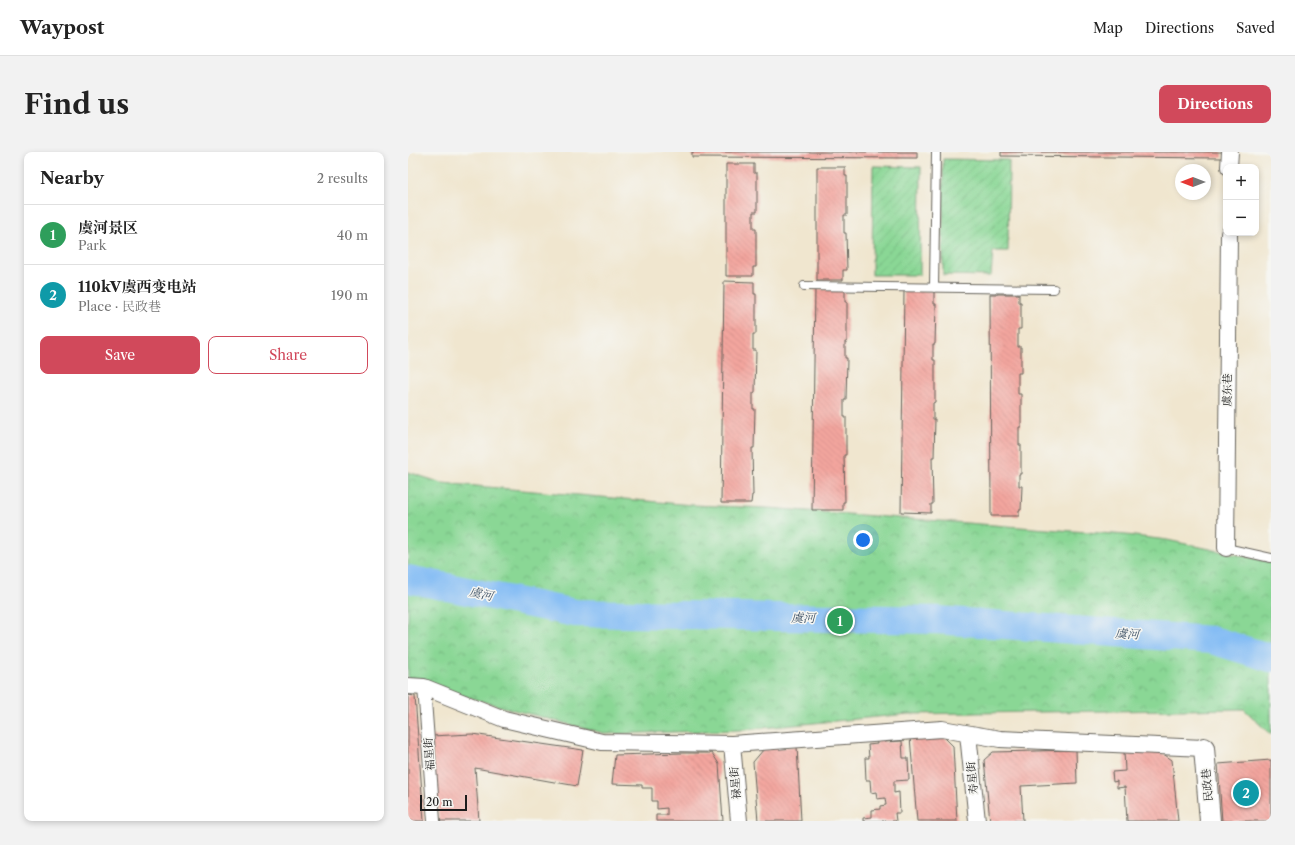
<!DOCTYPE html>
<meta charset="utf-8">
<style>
:root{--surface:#fff;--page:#f2f2f2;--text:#222;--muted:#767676;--line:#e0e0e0;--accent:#d1495b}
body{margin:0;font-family:"Libre Caslon Text","Noto Serif SC",serif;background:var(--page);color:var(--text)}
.controls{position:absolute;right:12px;top:12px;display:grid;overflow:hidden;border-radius:8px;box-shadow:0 2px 6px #0003}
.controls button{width:36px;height:36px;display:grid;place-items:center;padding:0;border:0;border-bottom:1px solid var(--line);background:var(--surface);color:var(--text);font:20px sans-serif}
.compass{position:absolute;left:767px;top:12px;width:36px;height:36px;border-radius:50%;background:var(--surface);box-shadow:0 2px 6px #0003;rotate:270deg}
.scale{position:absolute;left:12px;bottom:10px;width:47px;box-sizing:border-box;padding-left:4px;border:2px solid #1c1c1c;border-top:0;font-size:11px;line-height:14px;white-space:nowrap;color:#1c1c1c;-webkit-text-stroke:3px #f6f6f2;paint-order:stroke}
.you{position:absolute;left:455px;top:388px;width:14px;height:14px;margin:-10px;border:3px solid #fff;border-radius:50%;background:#1a73e8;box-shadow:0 0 0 6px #1a73e833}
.badge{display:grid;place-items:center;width:26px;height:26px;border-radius:50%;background:var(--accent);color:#fff;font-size:13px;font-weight:700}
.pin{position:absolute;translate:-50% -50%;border:2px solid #fff;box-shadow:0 1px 4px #0006}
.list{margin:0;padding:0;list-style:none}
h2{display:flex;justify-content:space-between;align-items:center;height:52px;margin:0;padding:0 16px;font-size:17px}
h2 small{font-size:13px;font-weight:400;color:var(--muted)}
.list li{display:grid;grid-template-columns:26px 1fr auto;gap:12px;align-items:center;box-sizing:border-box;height:60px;padding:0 16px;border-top:1px solid var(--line)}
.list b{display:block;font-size:15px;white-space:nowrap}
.list p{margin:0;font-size:13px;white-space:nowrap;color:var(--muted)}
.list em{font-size:13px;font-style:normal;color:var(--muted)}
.actions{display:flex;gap:8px;padding:12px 16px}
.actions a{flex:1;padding:9px 0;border:1px solid var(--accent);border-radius:8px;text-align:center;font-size:14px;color:var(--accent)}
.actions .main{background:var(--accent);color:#fff}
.map{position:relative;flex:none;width:863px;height:669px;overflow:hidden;border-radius:8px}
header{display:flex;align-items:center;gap:24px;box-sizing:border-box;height:56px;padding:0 20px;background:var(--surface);border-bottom:1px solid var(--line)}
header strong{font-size:19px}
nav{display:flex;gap:22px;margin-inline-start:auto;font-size:14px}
.intro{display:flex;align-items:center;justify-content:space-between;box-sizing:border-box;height:96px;padding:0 24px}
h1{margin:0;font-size:28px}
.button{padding:10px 18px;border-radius:8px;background:var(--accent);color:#fff;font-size:14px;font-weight:700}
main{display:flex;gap:24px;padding:0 24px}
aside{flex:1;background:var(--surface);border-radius:8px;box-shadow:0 2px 6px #0003}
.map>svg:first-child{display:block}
.park{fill:url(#park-crowns);stroke:#537a58}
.garden{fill:url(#garden-furrows);stroke:#537a58}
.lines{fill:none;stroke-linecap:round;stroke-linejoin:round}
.river{stroke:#83bcf4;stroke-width:28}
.building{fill:url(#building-back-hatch)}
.service-casing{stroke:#66635b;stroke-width:10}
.pedestrian-casing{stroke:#66635b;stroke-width:14}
.minor-casing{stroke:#66635b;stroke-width:18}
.tertiary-casing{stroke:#66635b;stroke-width:22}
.service{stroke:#fff;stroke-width:8}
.pedestrian{stroke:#fff;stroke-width:12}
.minor{stroke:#fff;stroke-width:16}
.tertiary{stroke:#fff;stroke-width:20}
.labels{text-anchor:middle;stroke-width:3;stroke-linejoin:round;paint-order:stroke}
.street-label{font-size:11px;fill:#1c1c1c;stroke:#f6f6f2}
.water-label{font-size:12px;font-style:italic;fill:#405468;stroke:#f6f6f2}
</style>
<header>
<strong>Waypost</strong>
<nav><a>Map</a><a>Directions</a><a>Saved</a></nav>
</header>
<div class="intro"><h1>Find us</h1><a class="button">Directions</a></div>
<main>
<aside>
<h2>Nearby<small>2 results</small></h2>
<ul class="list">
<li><span class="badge" style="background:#2e9e5b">1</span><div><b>虞河景区</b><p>Park</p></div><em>40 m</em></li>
<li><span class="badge" style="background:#0f9aa8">2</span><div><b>110kV虞西变电站</b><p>Place · 民政巷</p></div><em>190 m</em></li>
</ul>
<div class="actions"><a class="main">Save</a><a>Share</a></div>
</aside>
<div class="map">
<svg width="863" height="669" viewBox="0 0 863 669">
<defs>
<pattern id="park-crowns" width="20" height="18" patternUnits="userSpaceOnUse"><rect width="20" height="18" fill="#8ad795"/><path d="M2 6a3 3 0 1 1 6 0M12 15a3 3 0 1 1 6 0" fill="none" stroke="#76b880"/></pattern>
<pattern id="garden-furrows" width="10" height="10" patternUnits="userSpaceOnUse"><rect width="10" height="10" fill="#8ad795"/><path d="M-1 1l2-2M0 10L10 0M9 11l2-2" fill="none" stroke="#76b880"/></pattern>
<pattern id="building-back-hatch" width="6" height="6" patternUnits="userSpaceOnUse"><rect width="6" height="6" fill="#f3a59e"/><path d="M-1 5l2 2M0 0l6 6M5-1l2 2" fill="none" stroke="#d08d88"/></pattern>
</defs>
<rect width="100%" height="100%" fill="#f6f6f2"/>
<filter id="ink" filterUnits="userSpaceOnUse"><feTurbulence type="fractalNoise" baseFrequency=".025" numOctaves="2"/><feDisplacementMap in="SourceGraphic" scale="8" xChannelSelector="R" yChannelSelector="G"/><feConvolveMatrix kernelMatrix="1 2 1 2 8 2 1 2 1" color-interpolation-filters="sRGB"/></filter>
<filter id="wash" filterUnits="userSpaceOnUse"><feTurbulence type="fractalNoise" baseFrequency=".012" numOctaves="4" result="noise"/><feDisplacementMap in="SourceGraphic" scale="16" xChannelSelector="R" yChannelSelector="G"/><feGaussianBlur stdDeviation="0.9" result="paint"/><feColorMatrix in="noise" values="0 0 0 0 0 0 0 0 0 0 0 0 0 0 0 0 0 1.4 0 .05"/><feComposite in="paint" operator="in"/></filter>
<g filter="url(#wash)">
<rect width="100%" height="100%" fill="#f0e6cf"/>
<path class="park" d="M0 320 34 331 284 353 359 356 718 383 759 388 863 410V583L836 557 500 562 333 578 199 582 98 556 0 528Z"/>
<path class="garden" d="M535 7 601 8 600 99H585L583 124 535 123Z
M465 14 513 15 512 123H464Z"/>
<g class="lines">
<path class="river" d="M0 427 167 461 529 468 804 488 863 506"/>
</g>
<g id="blocks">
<path class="building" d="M284 0H509V6L284 5Z
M593 0H814V6L593 4Z
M318 12H346V21H349V60H345V77H348V115H345V124H318Z
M409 15H437V24H439V63H436V81H438L439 118H435V128H409Z
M316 129 346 130V142H348V182H345V198H348L347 240 345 241V257H347L346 296H344L345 343H344L343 351H313Z
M407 137H437V150H439V190H437V206H439L438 248H436V265H438V303H436L437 350H435V358H404Z
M496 139H526V152H528L527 192H525V208H527V250L525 251V267H527L526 305H524L525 352H523V361L493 360Z
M582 142H611V150H613V177H610V195H613V221H610V242H613V275H611V293H613V322H611V334H614L613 358H611V364H583Z
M0 543 7 544 16 669H0Z
M64 582 175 598 169 634 67 616 71 669H31L23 584Z
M534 583 545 594 549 669H509L502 585Z
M468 586H476V590L494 589 495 606H500L501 628 486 629V641L491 640 492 661H487L488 669H455V666L464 665V658L472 657V654L478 653 477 646 469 647 468 640 463 641 462 628H458L457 606H461L460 593 469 592Z
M389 594 393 669H350L345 610 356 597Z
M747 596 764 608 770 669H719L717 635 709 636V629L705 630 704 620 717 619 716 599Z
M668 598 669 631 613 634 615 669H582L576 608 585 600Z
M274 601H304L311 612 315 669H248V663H259V656L249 657V649H244V636H234V633L204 632 207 603Z
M863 608V669H814L810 612Z"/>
</g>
</g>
<g filter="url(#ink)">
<use href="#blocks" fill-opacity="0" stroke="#66635b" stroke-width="1"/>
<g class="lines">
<defs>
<path id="service" d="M396 134 646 137
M526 136 528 0
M818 396 863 406"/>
<path id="pedestrian" d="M16 535 26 669"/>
<path id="minor" d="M821 15 822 0
M818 396 821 81
M0 534 16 535 96 567 194 590 324 592 534 577 592 587 796 596
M560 582 569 669
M324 592 331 669"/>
<path id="tertiary" d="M796 596 802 669"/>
</defs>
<use href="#service" class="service-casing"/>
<use href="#pedestrian" class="pedestrian-casing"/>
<use href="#minor" class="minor-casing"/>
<use href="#tertiary" class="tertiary-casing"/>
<use href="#service" class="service"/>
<use href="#pedestrian" class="pedestrian"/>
<use href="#minor" class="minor"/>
<use href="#tertiary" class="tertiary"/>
</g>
</g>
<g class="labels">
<g class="street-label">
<text transform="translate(819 238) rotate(-89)" y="4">虞东巷</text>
<text transform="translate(21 602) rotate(-94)" y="4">福星街</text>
<text transform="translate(564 626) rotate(-96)" y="4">寿星街</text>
<text transform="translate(327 631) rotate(-95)" y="4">禄星街</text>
<text transform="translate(799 633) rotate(-95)" y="4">民政巷</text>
</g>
<g class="water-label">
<text transform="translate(73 442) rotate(12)" y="4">虞河</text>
<text transform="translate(395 466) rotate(1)" y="4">虞河</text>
<text transform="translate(719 482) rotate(4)" y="4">虞河</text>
</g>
</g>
</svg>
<div class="controls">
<button>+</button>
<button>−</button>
</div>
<svg class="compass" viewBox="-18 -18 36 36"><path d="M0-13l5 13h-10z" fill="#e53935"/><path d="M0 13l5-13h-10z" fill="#767676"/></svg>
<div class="scale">20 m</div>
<div class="you"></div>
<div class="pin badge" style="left:432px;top:469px;background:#2e9e5b">1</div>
<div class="pin badge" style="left:838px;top:641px;background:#0f9aa8">2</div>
</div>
</main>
